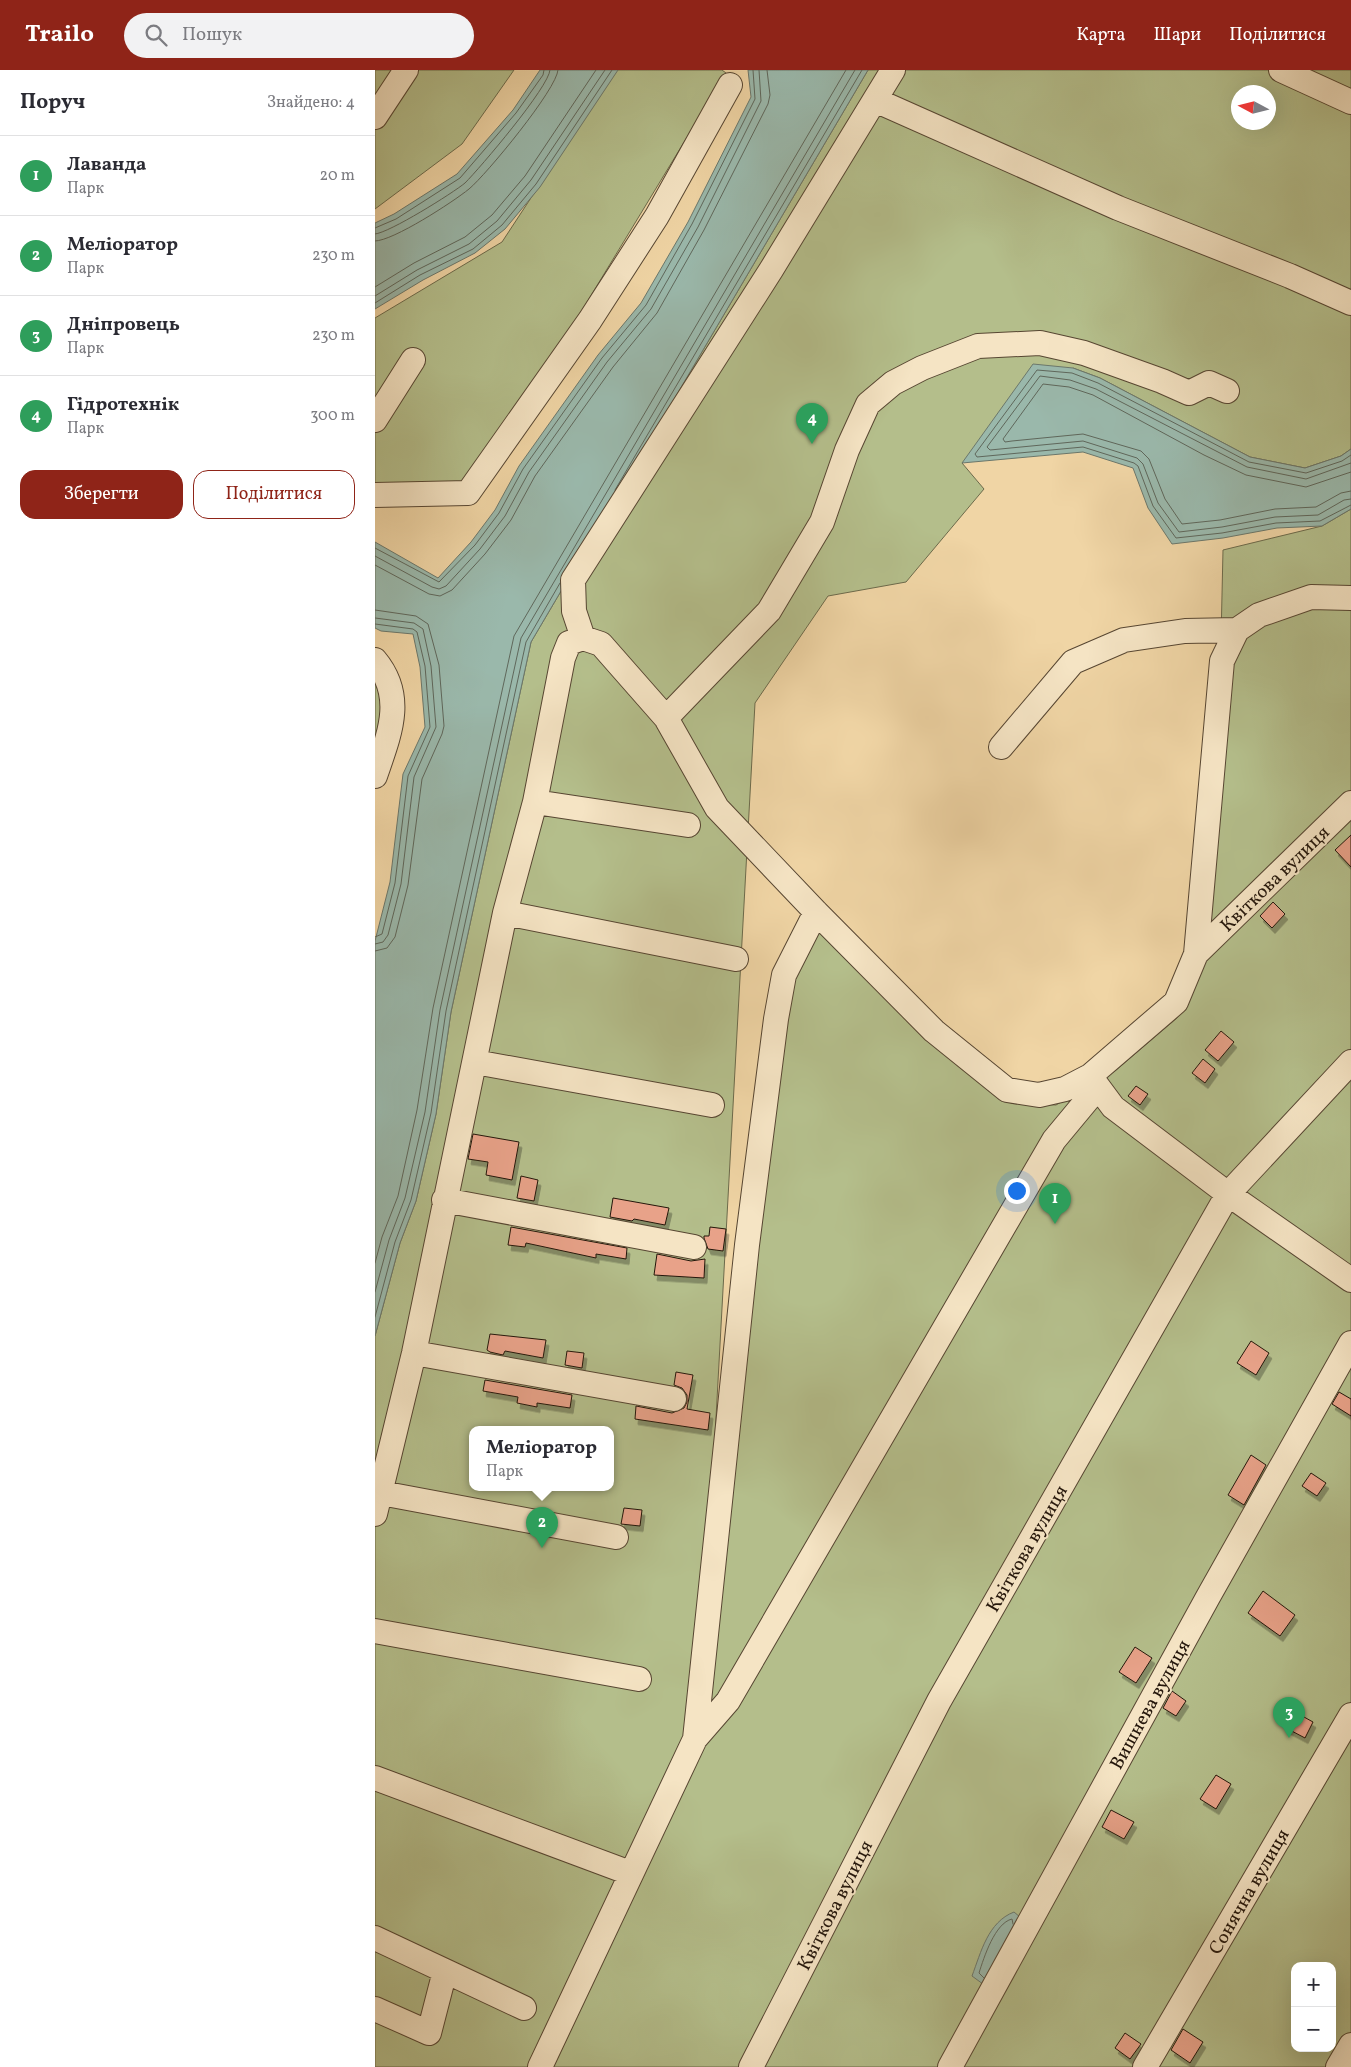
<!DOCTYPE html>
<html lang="uk">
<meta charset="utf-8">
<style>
:root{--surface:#fff;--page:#f2f2f3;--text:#2b2b33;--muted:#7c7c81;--line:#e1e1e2;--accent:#8f2418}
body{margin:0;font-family:Vollkorn,serif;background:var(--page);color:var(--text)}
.controls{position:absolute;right:15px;bottom:15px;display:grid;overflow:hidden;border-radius:10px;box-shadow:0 5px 20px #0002}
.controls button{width:45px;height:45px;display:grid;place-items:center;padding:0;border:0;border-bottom:1px solid var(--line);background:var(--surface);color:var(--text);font:25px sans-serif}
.compass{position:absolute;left:856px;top:15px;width:45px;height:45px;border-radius:50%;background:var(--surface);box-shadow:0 5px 20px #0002;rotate:277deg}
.you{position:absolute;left:641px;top:1120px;width:18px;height:18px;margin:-12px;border:4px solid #fff;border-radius:50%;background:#1a73e8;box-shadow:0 0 0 8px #1a73e833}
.badge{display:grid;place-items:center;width:32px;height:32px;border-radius:50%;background:var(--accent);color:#fff;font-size:16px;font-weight:700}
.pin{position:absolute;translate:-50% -41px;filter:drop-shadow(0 1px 2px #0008)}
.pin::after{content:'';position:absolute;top:26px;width:18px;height:15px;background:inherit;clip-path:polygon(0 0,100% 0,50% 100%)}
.popup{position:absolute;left:94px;top:1356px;width:145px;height:65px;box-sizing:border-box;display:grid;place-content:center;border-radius:10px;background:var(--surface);filter:drop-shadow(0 1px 4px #0005);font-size:16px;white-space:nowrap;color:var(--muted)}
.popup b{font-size:19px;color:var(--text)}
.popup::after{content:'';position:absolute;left:50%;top:100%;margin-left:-10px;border:10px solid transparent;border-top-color:var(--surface)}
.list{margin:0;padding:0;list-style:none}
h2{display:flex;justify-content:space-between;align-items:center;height:65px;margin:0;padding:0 20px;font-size:21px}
h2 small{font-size:16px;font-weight:400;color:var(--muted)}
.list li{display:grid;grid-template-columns:32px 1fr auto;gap:15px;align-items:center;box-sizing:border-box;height:80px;padding:0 20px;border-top:1px solid var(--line)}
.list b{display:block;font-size:19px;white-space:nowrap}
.list p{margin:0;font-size:16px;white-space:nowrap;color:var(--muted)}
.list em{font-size:16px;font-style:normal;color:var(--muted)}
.actions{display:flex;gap:10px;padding:15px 20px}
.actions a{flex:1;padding:11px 0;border:1px solid var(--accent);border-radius:15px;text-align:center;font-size:18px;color:var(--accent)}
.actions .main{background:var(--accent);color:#fff}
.icon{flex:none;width:28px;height:28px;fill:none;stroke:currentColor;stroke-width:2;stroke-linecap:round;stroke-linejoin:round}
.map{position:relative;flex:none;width:976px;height:1997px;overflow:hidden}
header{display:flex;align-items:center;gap:30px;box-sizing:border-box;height:70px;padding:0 25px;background:var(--accent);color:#fff}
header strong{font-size:24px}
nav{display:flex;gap:28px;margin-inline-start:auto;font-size:18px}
.search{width:350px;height:45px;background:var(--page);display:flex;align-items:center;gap:12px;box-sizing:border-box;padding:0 18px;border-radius:28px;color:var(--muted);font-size:19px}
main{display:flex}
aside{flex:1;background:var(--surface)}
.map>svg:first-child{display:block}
.green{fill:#b4be8b;stroke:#6c6a4b;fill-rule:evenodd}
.water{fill:#9ab8ab;stroke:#6b776b}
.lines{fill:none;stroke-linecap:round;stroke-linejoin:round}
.shore{stroke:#5f675b;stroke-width:1}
.building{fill:#e8a289;stroke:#24160b;filter:url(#shadow)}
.minor-casing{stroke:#574632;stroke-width:26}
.minor{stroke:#f5e4c4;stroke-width:24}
.labels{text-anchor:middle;stroke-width:4;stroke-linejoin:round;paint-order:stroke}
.street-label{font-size:19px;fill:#24160b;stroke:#f5e4c4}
</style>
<header>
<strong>Trailo</strong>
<div class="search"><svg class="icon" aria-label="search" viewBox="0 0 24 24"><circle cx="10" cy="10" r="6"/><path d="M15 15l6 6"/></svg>Пошук</div>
<nav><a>Карта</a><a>Шари</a><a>Поділитися</a></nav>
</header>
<main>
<aside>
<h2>Поруч<small>Знайдено: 4</small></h2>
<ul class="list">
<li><span class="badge" style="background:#2e9e5b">1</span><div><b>Лаванда</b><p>Парк</p></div><em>20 m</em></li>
<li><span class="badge" style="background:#2e9e5b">2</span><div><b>Меліоратор</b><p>Парк</p></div><em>230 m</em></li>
<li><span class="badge" style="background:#2e9e5b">3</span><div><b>Дніпровець</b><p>Парк</p></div><em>230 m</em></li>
<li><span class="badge" style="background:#2e9e5b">4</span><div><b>Гідротехнік</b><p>Парк</p></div><em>300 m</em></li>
</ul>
<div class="actions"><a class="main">Зберегти</a><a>Поділитися</a></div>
</aside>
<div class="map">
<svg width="976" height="1997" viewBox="0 0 976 1997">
<defs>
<filter id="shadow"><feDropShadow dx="3" dy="5.5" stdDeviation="0" flood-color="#0004"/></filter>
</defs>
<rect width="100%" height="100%" fill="#f0d5a5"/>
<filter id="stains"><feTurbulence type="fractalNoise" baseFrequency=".004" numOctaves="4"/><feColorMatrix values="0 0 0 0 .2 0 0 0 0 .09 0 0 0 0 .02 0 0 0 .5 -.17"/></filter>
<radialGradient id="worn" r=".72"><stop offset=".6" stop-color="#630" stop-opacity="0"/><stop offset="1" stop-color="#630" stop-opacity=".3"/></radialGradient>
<path class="green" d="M0 0H139L87 74 0 139Z
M240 0H347L351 3 189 270 85 417 0 418V248L127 172Z
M493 0H976V379L966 386 930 398 875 387 725 308 698 298 587 393 609 419 531 512 453 526 380 633 323 1678 411 924 443 857 472 891 571 985 636 1033 681 1035 740 1001 802 948 827 896 843 705 848 480 947 456 976 439V1997H0V1266L25 1173 41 1131 61 1044 76 942 156 572ZM864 22H894V52H864ZM98 1359H236V1417H98ZM920 1896H957V1978H920Z
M0 605 11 618 0 686Z"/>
<path class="water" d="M165 0H243L165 117 130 159 100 183 48 210 0 239V153L19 144 82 104 138 40Z
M373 0H493L156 572 76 942 61 1044 41 1131 25 1173 0 1266V871L15 812 28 704 50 657 45 597 38 564 6 561 0 558V472L63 508 96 472 120 440 144 396 223 285 266 233 313 152 376 27Z
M658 294 698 298 725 308 875 387 930 398 966 386 976 379V439L947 456 902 458 848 468 797 474 773 438 758 398 708 382 587 393Z
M639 1842 645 1847 612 1917 597 1906C606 1882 613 1852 639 1842Z"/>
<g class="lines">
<path class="shore" d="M0 158 21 149 85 108 141 43 168 5 169 0
M0 164C14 163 78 123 90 113 105 98 174 17 175 0
M0 171C18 171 78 132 94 119 111 105 182 19 183 0
M0 217 39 193 90 167 117 145 150 106 221 0
M0 226 42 200 94 174 122 151 156 110 230 0
M0 233 45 205 98 179 127 155 161 114 237 0
M976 385 967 391 931 403 874 392 723 313 697 303 662 300 600 384 602 387 708 377 759 393 763 396 778 436 801 468 847 463 901 453 945 451 976 435
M976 393 931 409 872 397 721 319 695 310 665 306 612 377 615 380 708 371 762 388 768 394 783 433 804 462 847 457 900 447 943 445 969 430 976 429
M976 402 931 417 871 405 829 385 718 325 694 317 668 314 628 369 630 372 637 371 708 364 766 381 774 389 790 429 807 454 845 450 900 439 941 437 966 423 976 421
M240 420 487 0
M0 478 64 512 100 475 124 443 148 399 227 288 271 235 317 154 380 29 378 0
M0 486 57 517 64 519 71 516 105 479 130 446 154 402 232 292 276 239 323 157 386 31 384 0
M0 495 54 524 65 526 77 520 110 484 136 450 160 406 238 297 282 243 329 160 393 34 395 25 392 0
M0 540 41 546 53 554 64 595 69 656 67 664 47 709 33 815 20 867 12 878 0 881
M0 548 39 553 48 559 56 596 61 657 39 707 26 814 13 865 8 872 0 874
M0 554 38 559 42 562 50 596 55 657 33 706 20 813 7 864 0 867
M0 1193 7 1167 23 1126 42 1040 58 938 139 566 471 0
M0 1222 14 1170 30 1128 50 1042 65 940 146 568 480 0
M0 1247 20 1172 36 1130 56 1043 71 941 151 572 185 513
M609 1908 604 1903C609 1887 620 1853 637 1849L638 1854"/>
</g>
<path class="building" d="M976 765V797L960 780Z
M898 832 910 844 897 858 885 846Z
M846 961 859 972 843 991 830 980Z
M828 989 840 999 830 1013 817 1003Z
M761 1016 773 1024 765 1035 753 1026Z
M98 1064 144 1072 137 1110 111 1105 113 1092 93 1089Z
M146 1106 163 1110 159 1131 142 1128Z
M238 1128 294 1138 290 1155 259 1149 257 1151 235 1147Z
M136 1157 252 1178 251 1189 221 1184V1188L151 1173 150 1177 133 1175Z
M335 1157 351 1159 348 1181 333 1179 329 1168V1166H334Z
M282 1184 316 1191 330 1189 329 1208 279 1205Z
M115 1264 171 1270 168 1288 130 1281 128 1285 115 1282 112 1280Z
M876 1271 894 1283 881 1305 862 1293Z
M192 1281 209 1283 207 1298 190 1295Z
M301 1302 318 1305 312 1339 335 1343 333 1360 260 1349 261 1336 297 1343 309 1338 312 1332V1325L307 1318 299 1315Z
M110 1310 197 1325 195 1338 162 1333V1337L142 1333 143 1327 108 1321Z
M964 1322 976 1329V1346L957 1334Z
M876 1385 891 1395 869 1435 853 1425Z
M936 1403 951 1413 942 1426 927 1416Z
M249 1438 267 1440 265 1456 246 1454Z
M888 1521 920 1545 905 1566 873 1543Z
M760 1577 777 1588 761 1613 744 1602Z
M797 1621 811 1631 801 1646 788 1638Z
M920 1642 938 1652 930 1668 911 1658Z
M841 1705 856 1714 841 1739 825 1729Z
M736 1740 759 1752 749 1769 727 1757Z
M808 1959 828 1972 815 1993 796 1980Z
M750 1963 766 1974 755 1989 740 1978Z"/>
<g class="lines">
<defs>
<path id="minor" d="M906 0 976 32
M500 30 743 138 915 206 976 233
M0 47 31 0
M0 350 38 290
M0 425 93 423 215 250 282 146 355 15
M208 568 199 541 198 510 396 200 518 0
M0 590C31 627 14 665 0 706
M291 648 394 541 447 452 472 380 493 334 518 313 547 298 603 276 665 273 709 283 787 311 814 323 834 313 852 321
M626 677 698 592 749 570 810 561 862 560
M160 732 313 755
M130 843 361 889
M821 884 976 733
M100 992 337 1035
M715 1006 738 1037 853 1124 976 1210
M69 1130 319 1177
M39 1283 299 1329
M6 1423 241 1467
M0 1444 39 1283 130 843 160 732 188 588 194 573 208 568 226 574 291 648 342 738 441 842 559 961 632 1020 664 1025 690 1019 715 1006 801 932 821 884 847 591 862 560 884 545 936 527 976 528
M0 1561 264 1609
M320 1669 353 1631 679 1070 723 1017
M0 1708 255 1803
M0 1868 149 1938
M0 1939 54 1963 70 1901
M165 1997 320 1669 372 1175 401 949 409 905 441 842
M376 1997 564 1631 853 1124 976 992
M575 1997 833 1527 976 1273
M770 1997 976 1645
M963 1997 976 1975"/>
</defs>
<use href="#minor" class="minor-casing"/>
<use href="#minor" class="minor"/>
</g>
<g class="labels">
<g class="street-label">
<text transform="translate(899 808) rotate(-44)" y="7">Квіткова вулиця</text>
<text transform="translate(651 1478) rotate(-60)" y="7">Квіткова вулиця</text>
<text transform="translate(774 1634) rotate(-61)" y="7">Вишнева вулиця</text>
<text transform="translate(873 1821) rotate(-60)" y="7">Сонячна вулиця</text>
<text transform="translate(459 1835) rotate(-63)" y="7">Квіткова вулиця</text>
</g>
</g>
<rect width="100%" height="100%" filter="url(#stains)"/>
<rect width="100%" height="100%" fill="url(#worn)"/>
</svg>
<div class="controls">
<button>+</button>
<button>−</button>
</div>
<svg class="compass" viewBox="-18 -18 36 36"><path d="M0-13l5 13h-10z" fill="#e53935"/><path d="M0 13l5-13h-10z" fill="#7c7c81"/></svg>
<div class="you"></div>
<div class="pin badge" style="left:680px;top:1154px;background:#2e9e5b">1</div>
<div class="pin badge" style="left:167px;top:1478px;background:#2e9e5b">2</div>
<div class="popup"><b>Меліоратор</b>Парк</div>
<div class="pin badge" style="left:914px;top:1668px;background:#2e9e5b">3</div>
<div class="pin badge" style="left:437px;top:374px;background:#2e9e5b">4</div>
</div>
</main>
